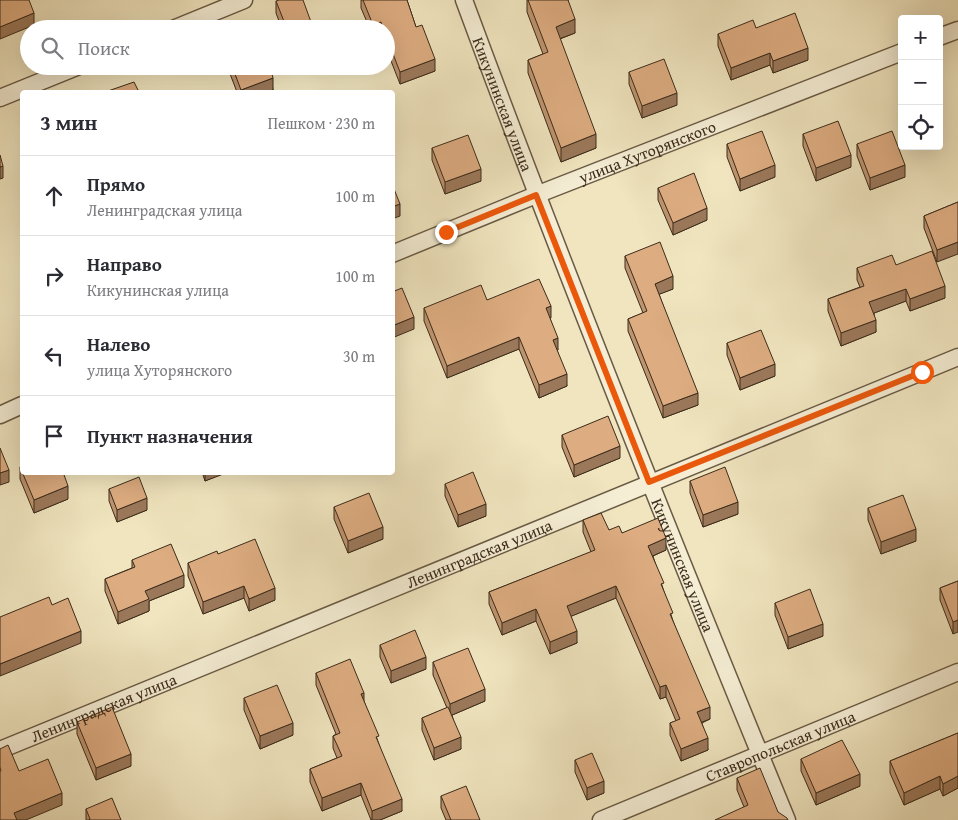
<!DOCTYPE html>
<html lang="ru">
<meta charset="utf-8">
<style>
:root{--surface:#fff;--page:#f7f7f7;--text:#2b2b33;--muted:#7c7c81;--line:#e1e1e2}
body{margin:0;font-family:"Gentium Book Plus",serif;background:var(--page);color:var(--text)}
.controls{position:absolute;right:15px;top:15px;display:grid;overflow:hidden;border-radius:5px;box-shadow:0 5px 20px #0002}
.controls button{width:45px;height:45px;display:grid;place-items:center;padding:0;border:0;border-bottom:1px solid var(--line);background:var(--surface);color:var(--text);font:25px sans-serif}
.stop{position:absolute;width:15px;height:15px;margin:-11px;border:4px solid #ea580c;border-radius:50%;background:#fff}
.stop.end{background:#ea580c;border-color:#fff;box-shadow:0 1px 5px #0008}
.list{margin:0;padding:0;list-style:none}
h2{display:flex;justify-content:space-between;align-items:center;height:65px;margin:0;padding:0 20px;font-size:21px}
h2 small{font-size:16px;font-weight:400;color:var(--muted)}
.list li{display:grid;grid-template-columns:32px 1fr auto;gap:15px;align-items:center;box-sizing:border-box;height:80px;padding:0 20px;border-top:1px solid var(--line)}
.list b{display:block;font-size:19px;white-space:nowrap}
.list p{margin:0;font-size:16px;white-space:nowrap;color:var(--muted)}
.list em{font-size:16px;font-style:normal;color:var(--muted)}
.icon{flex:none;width:28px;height:28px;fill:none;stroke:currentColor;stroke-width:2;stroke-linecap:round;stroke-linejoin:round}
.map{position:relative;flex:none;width:958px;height:820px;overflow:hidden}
.search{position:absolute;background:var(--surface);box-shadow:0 5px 20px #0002;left:20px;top:20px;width:375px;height:55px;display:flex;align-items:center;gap:12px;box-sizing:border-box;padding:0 18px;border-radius:28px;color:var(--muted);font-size:19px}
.panel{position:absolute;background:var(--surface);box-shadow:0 5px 20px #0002;left:20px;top:90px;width:375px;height:385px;border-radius:5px}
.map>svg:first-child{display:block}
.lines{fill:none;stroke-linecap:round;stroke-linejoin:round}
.minor-casing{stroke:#695a44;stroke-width:19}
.minor{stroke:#f5eed5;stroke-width:16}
.wall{fill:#be946f;stroke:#3c2c1b}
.shaded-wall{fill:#9b785a;stroke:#3c2c1b}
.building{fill:#ddac81;stroke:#3c2c1b}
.route{stroke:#ea580c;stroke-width:6}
.labels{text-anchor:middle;stroke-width:4;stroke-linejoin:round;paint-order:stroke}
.street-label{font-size:16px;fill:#3c2c1b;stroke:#f5eed5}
</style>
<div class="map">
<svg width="958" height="820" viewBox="0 0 958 820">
<rect width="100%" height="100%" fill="#f0e5bf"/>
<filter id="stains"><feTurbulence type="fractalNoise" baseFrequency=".004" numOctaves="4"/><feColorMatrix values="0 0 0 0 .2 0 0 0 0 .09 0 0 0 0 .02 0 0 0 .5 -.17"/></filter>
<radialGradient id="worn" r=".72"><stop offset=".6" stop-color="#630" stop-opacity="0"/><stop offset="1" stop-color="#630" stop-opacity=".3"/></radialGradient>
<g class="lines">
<defs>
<g id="minor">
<path id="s1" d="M464 0C566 276 675 548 787 820"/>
<path d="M173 29 244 0"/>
<path d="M939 37 958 30"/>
<path d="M0 98 79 66"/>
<path id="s2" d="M392 254 536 195 902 52"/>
<path d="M0 415 22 405"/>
<path id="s3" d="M0 750 958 357"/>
<path id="s4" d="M601 820 958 672"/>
</g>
</defs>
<use href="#minor" class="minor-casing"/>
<use href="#minor" class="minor"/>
</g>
<path class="wall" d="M361 0H407L416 27 435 71 400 84 386 48V29H370L361 8Z
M527 0H568L575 33 560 39 596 148 561 162 528 73V60L543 54 527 12Z
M276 1 311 29H282L276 13Z
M718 34 808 60 773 73 770 65 731 80 718 46Z
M227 66H270L273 90 267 92H237Z
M629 72 677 105 642 118 629 84Z
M803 134 851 167 816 181 803 146Z
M727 144 775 177 740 191 727 157Z
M857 144 905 177 870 190 857 156Z
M432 148 481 181 445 194 432 160Z
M658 188 707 220 673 235 658 200Z
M958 202 937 262 924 228V216Z
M625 256 673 289 659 294 698 405 663 418 628 331V319L643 313 625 268Z
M896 265 945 298 910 311 906 301 874 313 876 332 841 346 828 311V299L860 287 857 280V268Z
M487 300 551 318H550L558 350H557L567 386 539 398 519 349 447 378 424 321V308Z
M727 343 775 376 740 390 727 355Z
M562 435 620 458 574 477 562 447Z
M20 467 68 499 34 513 20 479Z
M202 472H226L205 481Z
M690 481 738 514 703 527 690 493Z
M445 484 486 516 458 527 445 496Z
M109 489 147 510 117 522 109 501Z
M334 507 383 539 348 553 334 519Z
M868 508 916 541 881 554 868 520Z
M583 520 609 530 622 533 666 550 653 556 673 621 710 719 702 723 708 750 681 761 670 735V723L676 721 666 697 660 699 616 598 571 616 577 643 550 654 536 621 502 635 489 604V592L591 552 583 532Z
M218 554 275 600 249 611 244 598 203 614 188 576V563Z
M132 560 184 587 149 601V611L118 624 105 591V579L132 568Z
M958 581 953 634 940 600V588Z
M775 603 823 636 788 649 775 615Z
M380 645 426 669 391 683 380 657Z
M433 662 485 701 452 715 461 749 434 760 422 730V718L447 708 433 675Z
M316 673 364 701 402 811 380 820H371L361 795 322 811 310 782V769L337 758 333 748V736L336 734 316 685Z
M244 698 293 735 260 749 244 710Z
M77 722 131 766 96 780 77 734Z
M958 733V788L943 796 940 789 904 805 890 773V761Z
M801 759 860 786 816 805 801 771Z
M575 760 604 793 587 800 575 772Z
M737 778 778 812 744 807 737 790Z
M441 796 480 820H446L441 808Z
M86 809 121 820H86Z"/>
<path class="shaded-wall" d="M34 13V25L0 39V27Z
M575 19V33L556 40V27Z
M311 22V29H300Z
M381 22V29H373V25Z
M808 48V60L773 73V61Z
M770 53V65L731 80V68Z
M435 59V71L400 84V72Z
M273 78V90L267 92H241V90Z
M677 93V105L642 118V106Z
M596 134V148L561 162V148Z
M851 155V167L816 181V168Z
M775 165V177L740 191V179Z
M905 165V177L870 190V178Z
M3 166V178L0 179V167Z
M481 169V181L445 194V182Z
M400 204V216L392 219V207Z
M707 208V220L673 235V223Z
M958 242V254L937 262V250Z
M673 276V289L655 296V284Z
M945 286V298L910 311V299Z
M906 289V301L869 315V302Z
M551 306V318L546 320V308Z
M414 317V329L392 338V326Z
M876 320V332L841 346V333Z
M519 337V349L447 378V366Z
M558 338V350L553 352V340Z
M775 364V376L740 390V378Z
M567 374V386L539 398V385Z
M698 393V405L663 418V406Z
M620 446V458L574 477V465Z
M9 470V482L0 485V473Z
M205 472H226V473L205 481Z
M68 486V499L34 513V500Z
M147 498V510L117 522V510Z
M738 502V514L703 527V515Z
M486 504V516L458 527V515Z
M383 527V539L348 553V541Z
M916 529V541L881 554V542Z
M666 538V550L648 558V546Z
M184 575V587L149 601V611L118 624V612L145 591Z
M244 586V598L203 614V602Z
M616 586V598L567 618V606Z
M275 588V600L249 611V599Z
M536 609V621L502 635V623Z
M958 620V632L953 634V622Z
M823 624V636L788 649V637Z
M81 631V643L0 676V664Z
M577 631V643L550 654V642Z
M426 657V669L391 683V671Z
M666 685V697L660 699V687Z
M485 689V701L450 716V704Z
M364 693V705L361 694Z
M710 707V719L697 724V712Z
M293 723V735L260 749V736Z
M461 737V749L434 760V748Z
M708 738V750L681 761V749Z
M131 754V766L96 780V768Z
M860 774V786L816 805V793Z
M940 776V789L904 805V793Z
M958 776V788L943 796V784Z
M604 781V793L587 800V788Z
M361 783V795L322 811V798Z
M62 793V805L26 820H14V813Z
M402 799V811L380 820H372V811Z"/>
<path class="building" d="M0 0H29L34 13 0 27Z
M279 0H303L311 22 300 29H287L276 1Z
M363 0H407L416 27 422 25 435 59 400 72 386 36V29H383L381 22 373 25Z
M528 0H568L575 19 556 27 596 134 561 148 528 60 548 52Z
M795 13 808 48 773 61 770 53 731 68 718 34 753 20 756 28Z
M664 59 677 93 642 106 629 72Z
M232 66H270L273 78 241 90Z
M134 82 139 92H105Z
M838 121 851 155 816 168 803 134Z
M762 131 775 165 740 179 727 144Z
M892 131 905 165 870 178 857 144Z
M468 135 481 169 445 182 432 148Z
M0 155 3 166 0 167Z
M694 173 707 208 673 223 658 188Z
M392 184 400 204 392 207Z
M958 202V242L937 250 924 216Z
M660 242 673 276 655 284 698 393 663 406 628 319 647 311 625 256Z
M932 251 945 286 910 299 906 289 869 302 876 320 841 333 828 299 864 286 857 268 892 255 896 265Z
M539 279 551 306 546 308 558 338 553 340 567 374 539 385 519 337 447 366 424 308 481 285 487 300Z
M402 288 414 317 392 326V292Z
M761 330 775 364 740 378 727 343Z
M608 416 620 446 574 465 562 435Z
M0 448 9 470 0 473Z
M22 466V472H63L68 486 34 500 20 467Z
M725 467 738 502 703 515 690 481Z
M473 472 486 504 458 515 445 484Z
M139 477 147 498 117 510 109 489Z
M369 493 383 527 348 541 334 507Z
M903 495 916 529 881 542 868 508Z
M601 513 609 530 619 526 622 533 658 518 666 538 648 546 664 583 661 584 673 613 670 614 710 707 697 712 708 738 681 749 670 723 680 719 666 685 660 687 616 586 567 606 577 631 550 642 536 609 502 623 489 592 595 550 583 520Z
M255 539 275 588 249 599 244 586 203 602 188 563 217 551 218 554Z
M171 544 184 575 145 591 149 599 118 612 105 579 135 567 132 560Z
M958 581V620L953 622 940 588Z
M810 589 823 624 788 637 775 603Z
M49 597 52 605 68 598 81 631 0 664V617Z
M415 630 426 657 391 671 380 645Z
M468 648 485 689 450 704 433 662Z
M350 659 364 693 361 694 379 736 376 737 402 799 372 811 361 783 322 798 310 769 342 756 333 736 340 733 316 673Z
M277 685 293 723 260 736 244 698Z
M112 707 131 754 96 768 77 722Z
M448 707 461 737 434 748 422 718Z
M958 733V776L943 784 940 776 904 793 890 761Z
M842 740 860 774 816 793 801 759Z
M8 745 19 771 48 759 62 793 14 813 17 820H0V771H1L0 767V749Z
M592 753 604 781 587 788 575 760Z
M760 768 778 812 787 818 788 820H715L748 805 737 778Z
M466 786 480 820H451L441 796Z
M112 798 121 820H89L90 819 86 809Z"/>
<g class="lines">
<path class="route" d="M446 232 536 195 649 482 922 372"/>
</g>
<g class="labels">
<g class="street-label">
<text dy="6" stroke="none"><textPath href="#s1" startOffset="111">Кикунинская улица</textPath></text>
<text dy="6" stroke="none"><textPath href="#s2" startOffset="275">улица Хуторянского</textPath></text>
<text dy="6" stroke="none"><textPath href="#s3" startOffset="518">Ленинградская улица</textPath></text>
<text dy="6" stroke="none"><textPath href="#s1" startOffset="606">Кикунинская улица</textPath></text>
<text dy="6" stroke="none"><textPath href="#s3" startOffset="112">Ленинградская улица</textPath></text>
<text dy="6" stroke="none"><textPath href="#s4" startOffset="194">Ставропольская улица</textPath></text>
</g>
</g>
<rect width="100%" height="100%" filter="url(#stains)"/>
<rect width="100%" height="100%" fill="url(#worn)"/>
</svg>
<div class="controls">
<button>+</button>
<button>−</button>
<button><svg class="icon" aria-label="locate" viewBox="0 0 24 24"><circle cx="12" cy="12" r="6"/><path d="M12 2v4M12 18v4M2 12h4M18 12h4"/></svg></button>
</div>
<div class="stop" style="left:922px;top:372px"></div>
<div class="stop end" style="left:446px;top:232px"></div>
<div class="search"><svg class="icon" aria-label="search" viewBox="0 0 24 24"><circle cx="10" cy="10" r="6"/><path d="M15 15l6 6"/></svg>Поиск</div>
<section class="panel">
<h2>3 мин<small>Пешком · 230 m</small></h2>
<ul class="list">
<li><svg class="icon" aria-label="ahead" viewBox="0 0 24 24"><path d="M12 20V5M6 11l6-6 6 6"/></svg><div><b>Прямо</b><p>Ленинградская улица</p></div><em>100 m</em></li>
<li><svg class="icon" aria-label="right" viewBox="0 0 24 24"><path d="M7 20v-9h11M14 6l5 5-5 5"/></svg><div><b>Направо</b><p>Кикунинская улица</p></div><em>100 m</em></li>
<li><svg class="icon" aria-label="left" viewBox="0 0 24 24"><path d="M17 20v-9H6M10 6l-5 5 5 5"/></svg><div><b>Налево</b><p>улица Хуторянского</p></div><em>30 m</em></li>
<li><svg class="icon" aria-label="arrive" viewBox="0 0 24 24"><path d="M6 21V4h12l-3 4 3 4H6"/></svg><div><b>Пункт назначения</b></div></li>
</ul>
</section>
</div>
